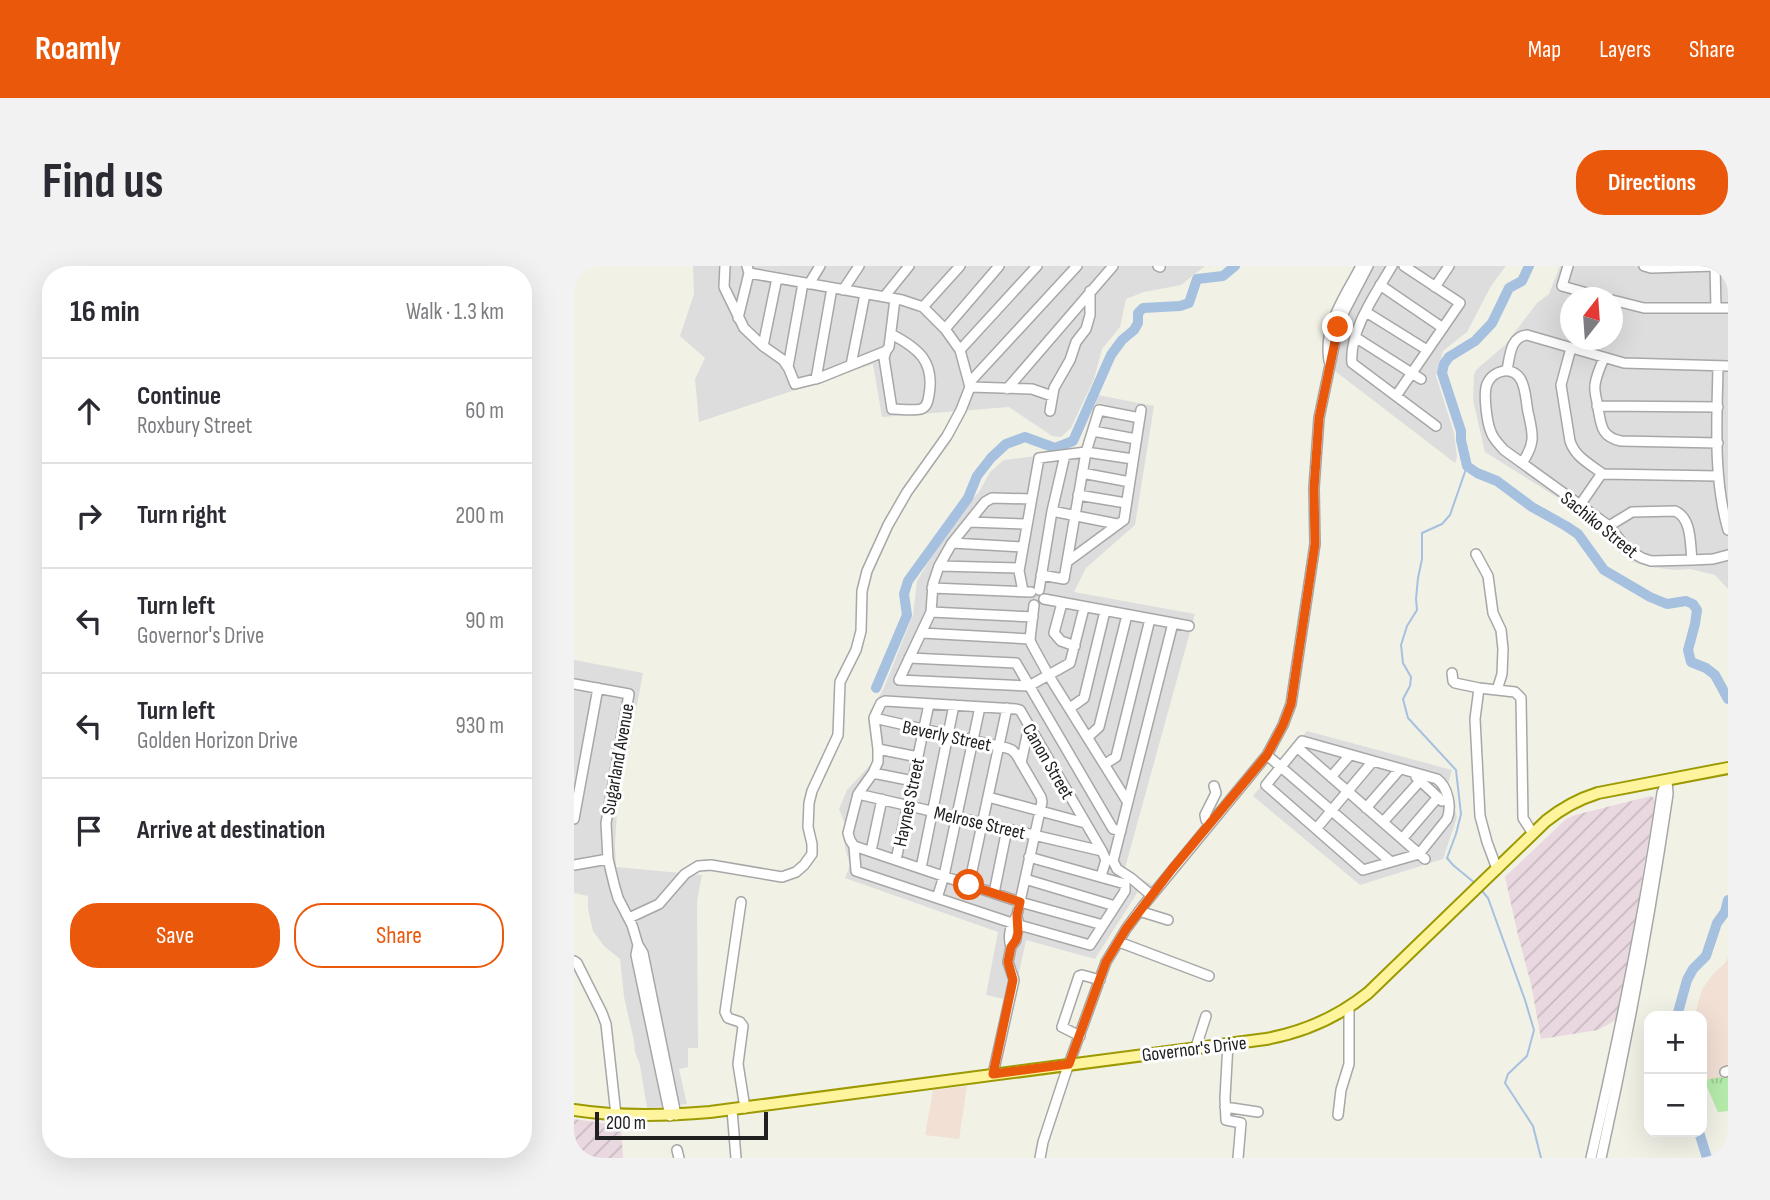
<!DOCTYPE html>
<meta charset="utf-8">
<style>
:root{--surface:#fff;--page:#f2f2f3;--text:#2b2b33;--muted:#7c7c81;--line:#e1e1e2;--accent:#ea580c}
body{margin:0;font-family:"Sofia Sans Condensed",sans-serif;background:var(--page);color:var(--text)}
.controls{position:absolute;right:21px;bottom:21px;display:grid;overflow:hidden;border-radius:14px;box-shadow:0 7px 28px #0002}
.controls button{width:63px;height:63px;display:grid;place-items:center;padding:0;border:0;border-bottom:2px solid var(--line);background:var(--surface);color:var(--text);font:35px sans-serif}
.compass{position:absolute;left:986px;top:21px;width:63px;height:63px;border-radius:50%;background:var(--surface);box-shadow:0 7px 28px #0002;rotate:17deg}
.scale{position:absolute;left:21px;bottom:18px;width:173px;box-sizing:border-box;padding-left:7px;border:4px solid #202020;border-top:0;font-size:19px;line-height:24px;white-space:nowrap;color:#202020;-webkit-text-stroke:5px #fff;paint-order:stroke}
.stop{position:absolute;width:21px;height:21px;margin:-16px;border:5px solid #ea580c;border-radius:50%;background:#fff}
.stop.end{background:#ea580c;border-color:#fff;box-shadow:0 2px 7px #0008}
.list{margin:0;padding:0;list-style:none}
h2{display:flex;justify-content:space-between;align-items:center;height:91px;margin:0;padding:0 28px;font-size:30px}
h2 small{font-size:23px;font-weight:400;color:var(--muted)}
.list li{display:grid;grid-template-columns:46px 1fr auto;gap:21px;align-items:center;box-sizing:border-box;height:105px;padding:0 28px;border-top:2px solid var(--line)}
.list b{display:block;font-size:26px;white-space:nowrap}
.list p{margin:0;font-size:23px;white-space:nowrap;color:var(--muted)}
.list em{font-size:23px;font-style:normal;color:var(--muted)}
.actions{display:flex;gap:14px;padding:21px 28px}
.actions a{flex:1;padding:16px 0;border:2px solid var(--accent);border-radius:28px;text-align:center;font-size:24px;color:var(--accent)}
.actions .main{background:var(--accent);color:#fff}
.icon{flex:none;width:38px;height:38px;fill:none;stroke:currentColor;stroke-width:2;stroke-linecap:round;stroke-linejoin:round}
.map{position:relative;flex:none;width:1154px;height:892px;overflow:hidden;border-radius:28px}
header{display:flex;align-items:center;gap:42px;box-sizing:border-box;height:98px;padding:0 35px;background:var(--accent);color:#fff}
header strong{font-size:33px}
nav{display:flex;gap:38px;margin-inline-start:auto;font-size:24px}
.intro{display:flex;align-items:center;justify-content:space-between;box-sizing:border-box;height:168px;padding:0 42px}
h1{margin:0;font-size:49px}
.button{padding:18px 32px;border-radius:28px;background:var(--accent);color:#fff;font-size:24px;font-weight:700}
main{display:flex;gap:42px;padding:0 42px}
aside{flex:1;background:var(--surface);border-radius:28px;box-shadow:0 7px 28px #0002}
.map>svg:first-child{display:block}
.residential{fill:#dedddd;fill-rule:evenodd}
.commercial{fill:#f2e0d5}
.industrial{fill:url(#industrial-furrows)}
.grass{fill:url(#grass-tufts)}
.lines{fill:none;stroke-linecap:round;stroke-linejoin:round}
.stream{stroke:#a6c0e0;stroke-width:2}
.river{stroke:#a6c0e0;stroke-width:10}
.minor-casing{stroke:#a7a7a7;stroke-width:12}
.major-casing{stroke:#9c9a00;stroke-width:14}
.minor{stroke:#fff;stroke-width:9}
.major{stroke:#fef49e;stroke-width:10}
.route{stroke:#ea580c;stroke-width:9}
.labels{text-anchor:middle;stroke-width:6;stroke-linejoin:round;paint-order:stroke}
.street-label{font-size:19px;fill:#202020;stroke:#fff}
</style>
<header>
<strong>Roamly</strong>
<nav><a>Map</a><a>Layers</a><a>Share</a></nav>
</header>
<div class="intro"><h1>Find us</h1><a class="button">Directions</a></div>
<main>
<aside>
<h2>16 min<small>Walk · 1.3 km</small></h2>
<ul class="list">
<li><svg class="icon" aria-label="ahead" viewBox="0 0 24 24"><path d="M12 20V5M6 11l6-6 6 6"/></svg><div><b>Continue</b><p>Roxbury Street</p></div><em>60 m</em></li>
<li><svg class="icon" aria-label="right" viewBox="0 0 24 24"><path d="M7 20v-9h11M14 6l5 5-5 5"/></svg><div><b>Turn right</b></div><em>200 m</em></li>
<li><svg class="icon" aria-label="left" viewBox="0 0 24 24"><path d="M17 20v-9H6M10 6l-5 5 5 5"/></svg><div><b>Turn left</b><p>Governor's Drive</p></div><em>90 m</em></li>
<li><svg class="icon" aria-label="left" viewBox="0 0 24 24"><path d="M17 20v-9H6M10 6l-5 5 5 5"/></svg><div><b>Turn left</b><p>Golden Horizon Drive</p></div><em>930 m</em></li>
<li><svg class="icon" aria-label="arrive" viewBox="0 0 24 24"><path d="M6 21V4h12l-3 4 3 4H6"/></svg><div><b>Arrive at destination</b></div></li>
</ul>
<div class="actions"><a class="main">Save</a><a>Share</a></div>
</aside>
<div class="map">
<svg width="1154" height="892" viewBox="0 0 1154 892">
<defs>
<pattern id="industrial-furrows" width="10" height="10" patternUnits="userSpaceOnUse" patternTransform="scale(1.75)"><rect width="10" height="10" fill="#ead8e1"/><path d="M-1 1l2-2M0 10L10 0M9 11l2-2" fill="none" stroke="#c8b9c1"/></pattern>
<pattern id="grass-tufts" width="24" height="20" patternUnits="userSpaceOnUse" patternTransform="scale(1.75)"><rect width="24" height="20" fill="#b6ecab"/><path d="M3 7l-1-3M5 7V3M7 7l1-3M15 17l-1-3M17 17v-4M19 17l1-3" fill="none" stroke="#9cca93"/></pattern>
</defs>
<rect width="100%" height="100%" fill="#f1f1e6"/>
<path class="residential" d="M119 0H631L607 19 570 26 552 33 546 61 528 83 520 113 497 162 487 171 478 170 435 141 308 151 299 98 125 156 121 113 131 92 106 70 120 28Z
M799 0H932L917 20 893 66 869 85 862 110 880 167 883 191 881 197 761 105 767 63 775 44Z
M986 0H1154V323L1141 309 1116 303 1101 304 1077 301 1056 295 1037 280 1024 257 911 186 899 134 900 109 902 104 931 79 963 37 975 28ZM996 32H1038V74H996Z
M524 129 580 140 561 259 512 302 500 326 621 348 551 602 579 620 565 624 521 693 452 674 425 798 416 799 430 733 412 729 424 666 271 612 276 599 271 582V558L265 543 273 524 300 495V485L294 453 296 445 309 424 339 349 343 315 363 282 389 244 405 226 416 206 430 194 487 187 508 181Z
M0 394 69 407 43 546 41 579 42 601 128 609 123 635 124 782H114V801L105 803 113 838 73 842 66 799 61 786 60 775 50 731 46 693 30 680 19 665 14 643V630L0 627Z
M733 465 878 504 874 518 883 551 869 593 786 619 679 530Z"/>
<path class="commercial" d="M1154 691V845L1144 846 1128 808V750H1122V745L1128 723 1140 707 1152 696Z
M393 820 385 873 351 869 359 824Z"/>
<path class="industrial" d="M1077 530 1080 532 1081 536 1066 624 1068 629 1055 707 1052 708 1042 754 1024 764 967 773 957 718 944 669 931 611 992 553 1001 549Z
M0 853 47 860 49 892H0Z"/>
<path class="grass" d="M1154 810V845L1144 846 1130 814Z"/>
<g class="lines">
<path class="stream" d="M893 200 876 249 868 258 848 267V293L844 312 842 333 843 344 833 360 827 379 829 397 837 411 836 420 829 433 834 452 882 504 887 548 882 568 873 592 879 599 902 618
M908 625 914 632 951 734 960 764 953 790 934 808 931 817 959 860 967 892"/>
<path class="river" d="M955 0 948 15 935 22 918 57 901 75 875 91 870 98 868 107 887 165V174L893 200 903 207 923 215 958 241 992 260 1004 268 1030 304 1076 331 1093 338 1112 335 1119 338 1123 344 1121 358 1114 384 1117 396 1132 402 1141 409 1154 433
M302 422 333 349 330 328 334 315 394 232 403 210 417 192 432 178 451 171 481 182 499 175 537 89 548 74 560 64 564 57V47L569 42 606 40 615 37 623 13 649 10 661 0
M1103 750 1113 714 1119 703 1132 690 1143 657 1151 646 1154 634
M1125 866 1133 892"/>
<defs>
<path id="minor" d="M151 0 150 21 170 62 189 80 209 94 215 103 221 118 245 112 312 85 310 92 318 143C327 143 339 145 347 143 353 141 354 135 355 129 361 95 344 82 317 68
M584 0 586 1
M818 0C802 27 775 65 778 97L862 160
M994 0 988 20 1031 32
M1070 0 1077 2 1141 0
M1141 0 1142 42
M235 18 246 0
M806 19 869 62
M861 21 875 0
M269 24 285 0
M310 31 335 0
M1038 34 1070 42H1154
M349 41 386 0
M792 46 853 84
M164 52 175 7
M371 63 425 0
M781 71 847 113
M189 80 203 12
M997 82 987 119 996 175C1001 191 1016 198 1029 208
M386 84 463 0
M312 85 315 81 321 33
M1030 92C1026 101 1022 110 1021 119 1020 126 1023 134 1024 142 1027 159 1027 171 1047 175L1144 177
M755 95C749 59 771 31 787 0
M277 99 291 28
M1144 100C1143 154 1139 212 1154 264
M214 101 229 17
M933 104C936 90 936 71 953 69L1050 97 1154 100
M242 113 258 22
M395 117 503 0
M396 121 458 123 478 130
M433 123 539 0
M822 130 886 37 830 0
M1023 140 1144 141
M476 145 480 122 496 94 502 76 512 63 516 49V25
M519 165 562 173
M948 197C962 177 959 168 954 146 952 136 952 123 947 114 939 99 919 104 913 118 909 128 913 157 917 166 919 173 925 178 930 184L1035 260 1054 284 1068 292 1077 295 1118 294 1139 293 1154 289
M508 207 556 216
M504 229 552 237
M457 233 418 232 411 236 378 277 365 300 359 318 357 346 325 414 455 420 496 397 510 342
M1006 239 1026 210 1029 208 1144 210
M478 245 543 258
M395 256 452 258
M1035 260 1058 246 1101 245C1118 252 1116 278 1118 294
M378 277 448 281
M902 288 914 310 919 347 927 364 929 383 928 408 923 424
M493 296 550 254 567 144
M365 300 445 302
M467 309 490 313 512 186 559 193
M358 322 457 326
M465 324 478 245 491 189
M449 325 445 305 465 192 512 186 525 144 566 152
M470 333 599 357 539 595 543 603 557 612 577 629
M488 337 480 367 487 375 501 380
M460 339 456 373 457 377 475 410 553 535
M357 346 459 351
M599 357 615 360
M348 367 456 373
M335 392 442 397 539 563 547 565
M878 407 879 415 881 417 905 422
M0 418 55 428 32 557 34 593 40 618 44 632 58 659 64 679 69 687 102 849
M496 442 510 432 531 345
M300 452 304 483V496L299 507 284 528 274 567 276 574 280 580 282 605 438 657 516 679 551 625V618L455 591
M300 452 433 482 438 484 442 488 467 531 468 536 443 649C437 660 433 669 437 681
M300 452 307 437 311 435 442 443 446 444 528 585 532 594 527 610
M514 471 525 461 553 349
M728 475 863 513C874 521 878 541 873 553L845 588 789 604 692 519Z
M723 481 851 593
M304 483 344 491
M693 489 817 596
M447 497 455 460
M531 498 542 491 576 353
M299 507 339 515
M757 511 776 489
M842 511 868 535
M284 528 528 585
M414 531 511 557
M792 542 826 503
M0 553 24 422
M809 556 846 515
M636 557 632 554 631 549 642 527 640 520
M742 563 799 495
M828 573 864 531
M280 580 446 636 529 659
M297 585 308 533
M322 594 355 438
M0 599 34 593
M347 602 380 439
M923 603 913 576 906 550 901 453 905 422 941 426 947 432 949 552 959 568
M451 613 541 640
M395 619 433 442
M420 627 433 563
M363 632 370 610 406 441
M167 636 151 746 154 752 166 756 169 760 164 798 171 842
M565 645 594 654
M55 652 85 638 111 608 124 600 137 599 208 611 222 606 230 599 238 588V578L234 561 235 537 238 525 264 469 266 416 282 384 287 365 288 325 293 305 314 259 333 226 373 170 387 144 396 121 386 84 371 63 349 41 328 34 175 7 173 0
M545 676 635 710
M64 679 62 689 96 850
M0 695 3 697 28 747 32 758 42 849
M506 770 488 761 505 710 508 709 526 714
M654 777 651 832 652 854 667 857 664 892
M622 781 632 750
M1151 806 1154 805
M419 808 440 714 434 696 437 681 442 674 444 654
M651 841 684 846
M158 844 162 892
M764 849 767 824 775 798V742
M103 884 105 892
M466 892 469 876 491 809 532 696 552 663 569 640 693 489 709 459 717 438 741 278 740 222 745 152 764 61 771 44 794 0
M1017 892C1045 771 1070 650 1088 527L1093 514
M1027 892C1054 771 1076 650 1094 528L1093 515"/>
<path id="major" d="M0 844C45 851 90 850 136 846L692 773C730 766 764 751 794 727L972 555C988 542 1005 533 1024 527L1154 502"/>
</defs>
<use href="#minor" class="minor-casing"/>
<use href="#major" class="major-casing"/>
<use href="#minor" class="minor"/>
<use href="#major" class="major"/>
</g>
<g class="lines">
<path class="route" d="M395 619 446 636 443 649 444 667 442 674 437 681 434 696 439 714 419 808 495 798 532 696 552 663 598 603 693 489 709 459 717 438 741 278 740 222 745 152 764 61"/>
</g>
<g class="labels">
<g class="street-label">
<text transform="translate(1026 258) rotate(39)" y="7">Sachiko Street</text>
<text transform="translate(373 469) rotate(12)" y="7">Beverly Street</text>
<text transform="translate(43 493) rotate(-80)" y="7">Sugarland Avenue</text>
<text transform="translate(475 495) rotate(60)" y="7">Canon Street</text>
<text transform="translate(334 536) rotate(-78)" y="7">Haynes Street</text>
<text transform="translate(406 556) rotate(13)" y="7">Melrose Street</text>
<text transform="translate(620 782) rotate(-7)" y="7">Governor's Drive</text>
</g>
</g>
</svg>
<div class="controls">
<button>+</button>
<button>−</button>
</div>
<svg class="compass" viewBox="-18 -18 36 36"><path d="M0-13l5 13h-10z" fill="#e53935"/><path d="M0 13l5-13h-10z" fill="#7c7c81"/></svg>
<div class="scale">200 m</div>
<div class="stop" style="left:395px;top:619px"></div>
<div class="stop end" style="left:764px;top:61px"></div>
</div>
</main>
